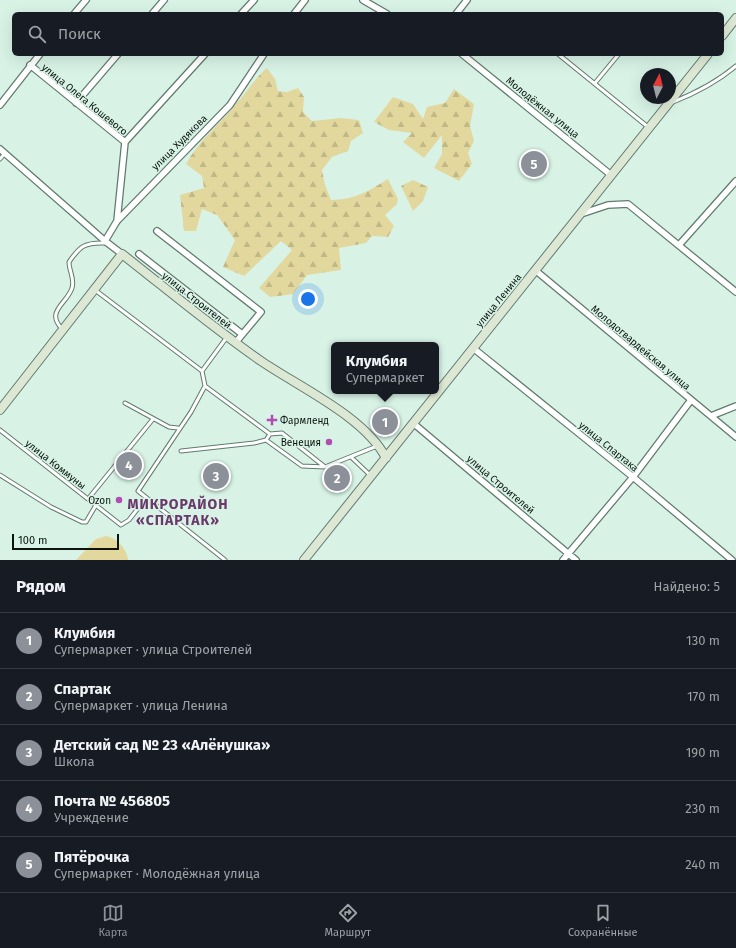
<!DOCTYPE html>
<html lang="ru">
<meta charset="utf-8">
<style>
:root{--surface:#171b24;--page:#242831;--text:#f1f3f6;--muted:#9ea1a6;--line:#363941;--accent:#8c9099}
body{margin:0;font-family:"Fira Sans",sans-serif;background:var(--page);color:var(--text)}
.compass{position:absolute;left:640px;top:68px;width:36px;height:36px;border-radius:50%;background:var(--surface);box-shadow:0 4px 16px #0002;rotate:7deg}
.scale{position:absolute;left:12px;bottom:10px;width:107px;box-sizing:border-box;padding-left:4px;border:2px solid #0b1410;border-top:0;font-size:11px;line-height:14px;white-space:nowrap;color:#0b1410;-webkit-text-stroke:3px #d8f3e6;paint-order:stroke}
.you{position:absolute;left:308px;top:299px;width:14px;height:14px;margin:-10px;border:3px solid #fff;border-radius:50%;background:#1a73e8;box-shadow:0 0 0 6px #1a73e833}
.badge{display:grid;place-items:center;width:26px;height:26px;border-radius:50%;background:var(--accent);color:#fff;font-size:13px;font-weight:700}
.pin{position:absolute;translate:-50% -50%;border:2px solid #fff;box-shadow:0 1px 4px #0006}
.popup{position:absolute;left:331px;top:342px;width:108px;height:52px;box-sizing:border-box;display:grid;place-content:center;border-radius:6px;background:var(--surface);filter:drop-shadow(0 1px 3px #0005);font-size:13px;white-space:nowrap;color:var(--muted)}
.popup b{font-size:15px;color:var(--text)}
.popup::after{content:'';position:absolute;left:50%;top:100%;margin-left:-8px;border:8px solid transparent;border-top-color:var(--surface)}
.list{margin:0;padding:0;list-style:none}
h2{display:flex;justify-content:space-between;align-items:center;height:52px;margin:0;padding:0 16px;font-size:17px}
h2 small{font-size:13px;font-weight:400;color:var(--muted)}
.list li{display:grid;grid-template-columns:26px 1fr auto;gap:12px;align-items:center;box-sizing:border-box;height:56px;padding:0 16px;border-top:1px solid var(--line)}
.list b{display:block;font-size:15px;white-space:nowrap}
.list p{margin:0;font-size:13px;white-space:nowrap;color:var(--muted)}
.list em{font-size:13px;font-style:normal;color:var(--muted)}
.icon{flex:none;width:22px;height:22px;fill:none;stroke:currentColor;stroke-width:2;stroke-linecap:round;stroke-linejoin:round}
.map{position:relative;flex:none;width:736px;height:560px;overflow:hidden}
.search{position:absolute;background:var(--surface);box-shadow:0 4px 16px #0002;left:12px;right:12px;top:12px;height:44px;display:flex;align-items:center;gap:10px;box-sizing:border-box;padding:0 14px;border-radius:6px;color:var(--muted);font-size:15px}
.sheet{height:332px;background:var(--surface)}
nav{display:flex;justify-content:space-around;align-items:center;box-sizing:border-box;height:56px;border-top:1px solid var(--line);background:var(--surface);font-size:11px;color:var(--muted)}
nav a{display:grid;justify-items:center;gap:2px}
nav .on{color:var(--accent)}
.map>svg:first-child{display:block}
.forest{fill:url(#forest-firs)}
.pitch{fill:#e2d89e}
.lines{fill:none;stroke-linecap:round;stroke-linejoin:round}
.lane-casing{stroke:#617a6e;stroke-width:5}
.street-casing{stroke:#617a6e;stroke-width:8}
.secondary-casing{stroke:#617a6e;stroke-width:10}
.lane{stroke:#fff;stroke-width:3}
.street{stroke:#fff;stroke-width:5.5}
.secondary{stroke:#dde8d4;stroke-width:8}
.poi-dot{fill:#b14db2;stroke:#d8f3e6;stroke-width:1.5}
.labels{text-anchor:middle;stroke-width:3;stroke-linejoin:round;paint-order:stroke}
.street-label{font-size:10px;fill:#0b1410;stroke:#d8f3e6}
.poi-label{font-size:10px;fill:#0b1410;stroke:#d8f3e6;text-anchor:end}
.district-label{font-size:14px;font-weight:bold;letter-spacing:1px;fill:#6a386a;stroke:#d8f3e6}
</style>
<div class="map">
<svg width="736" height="560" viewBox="0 0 736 560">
<defs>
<pattern id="forest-firs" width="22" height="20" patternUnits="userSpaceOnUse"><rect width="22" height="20" fill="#e2d89e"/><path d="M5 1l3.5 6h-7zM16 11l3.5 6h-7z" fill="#c1b887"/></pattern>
</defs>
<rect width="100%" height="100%" fill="#d8f3e6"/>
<path class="forest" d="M267 68 275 79 278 91 287 92 298 88 304 97 303 112 312 121 341 118 359 120 363 133 351 141 348 151 332 157 322 170 325 185 331 200C354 200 369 191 388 179L398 199 397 204 385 215 394 226 388 237 372 236 366 243 339 248 341 270 307 275 293 294 270 297 259 288 292 250 281 241 244 276 223 267 235 240 217 215 202 209 196 231H184L180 195 204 188 202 176 186 164C198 141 220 124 236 104 247 92 254 79 267 68Z
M454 89 474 104 470 126 474 141 468 153 472 164 459 181 434 168 442 154V135L424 158 403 142 412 133 389 130 374 122 393 97 413 104 423 119 427 107 445 103Z
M413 180 428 187 423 201 413 211 401 186Z"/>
<path class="pitch" d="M106 536C117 538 127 549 128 560H76L96 539Z"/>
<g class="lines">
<defs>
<path id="lane" d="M558 54 648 127
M595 83 619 54
M673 102C696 93 717 82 736 66
M0 159 5 153
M95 290 202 371
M62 329C45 311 67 304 72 288 75 279 69 271 69 262 80 246 85 242 106 243
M205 386 270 434 282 433 325 467 377 446
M125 403 169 427 178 428
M0 430 121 525 129 520 146 498
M266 440 302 466 325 467
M181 451 254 443 266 440 270 434
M351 457 370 475
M0 475 51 507 82 522H86L96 505
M88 499 153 419
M225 560 138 491 191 412 205 386 202 371 227 337"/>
<path id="street" d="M363 0 387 14
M74 14 86 0
M152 14 164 0
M241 14 254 0
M294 14 305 0
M456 14 467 0
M462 54 611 175
M30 65 125 142 117 221
M76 103 118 54
M0 105 40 54
M125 142 205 54
M0 149 105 241 122 254
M581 214 608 205 628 204 736 292
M157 231 261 312 236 342
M105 241 117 221 230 105 264 54
M679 245 736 181
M139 254 242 334
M535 270 736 437
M473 348 633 477 732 560
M711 416 736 406
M413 423 576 560
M563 560 633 477 691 400"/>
<path id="secondary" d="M722 36 736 18
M0 410 122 254C168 290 213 328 261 361 299 387 365 417 386 458
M304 560 708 54"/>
</defs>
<use href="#lane" class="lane-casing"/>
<use href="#street" class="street-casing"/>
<use href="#secondary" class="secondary-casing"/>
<use href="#lane" class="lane"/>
<use href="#street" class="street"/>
<use href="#secondary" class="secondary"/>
</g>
<g class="poi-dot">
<path d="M270 414h4v4h4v4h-4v4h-4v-4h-4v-4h4z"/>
<circle cx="329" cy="442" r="4"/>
<circle cx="119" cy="500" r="4"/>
</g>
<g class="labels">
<g class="street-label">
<text transform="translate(85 99) rotate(39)" y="4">улица Олега Кошевого</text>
<text transform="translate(543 107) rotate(39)" y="4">Молодёжная улица</text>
<text transform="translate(179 142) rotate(-45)" y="4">улица Худякова</text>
<text transform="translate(197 300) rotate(38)" y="4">улица Строителей</text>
<text transform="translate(498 300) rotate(-51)" y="4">улица Ленина</text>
<text transform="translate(641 347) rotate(40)" y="4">Молодогвардейская улица</text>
<text transform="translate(609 446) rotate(39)" y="4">улица Спартака</text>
<text transform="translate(56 464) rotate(38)" y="4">улица Коммуны</text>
<text transform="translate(501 484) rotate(40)" y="4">улица Строителей</text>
</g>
<g class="poi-label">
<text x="280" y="424" text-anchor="start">Фармленд</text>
<text x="321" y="446">Венеция</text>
<text x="111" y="504">Ozon</text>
</g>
<g class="district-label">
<text x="178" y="509">МИКРОРАЙОН<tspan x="178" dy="16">«СПАРТАК»</tspan></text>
</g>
</g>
</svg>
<svg class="compass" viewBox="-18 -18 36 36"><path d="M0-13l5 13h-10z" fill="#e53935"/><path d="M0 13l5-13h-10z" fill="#9ea1a6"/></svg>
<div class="scale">100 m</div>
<div class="you"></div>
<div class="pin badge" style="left:385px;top:422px">1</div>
<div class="popup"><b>Клумбия</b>Супермаркет</div>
<div class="pin badge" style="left:337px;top:478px">2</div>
<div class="pin badge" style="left:216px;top:476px">3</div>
<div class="pin badge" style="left:129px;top:465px">4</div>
<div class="pin badge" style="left:534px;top:164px">5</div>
<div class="search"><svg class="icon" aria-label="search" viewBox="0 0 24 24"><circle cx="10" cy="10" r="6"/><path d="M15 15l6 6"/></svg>Поиск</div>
</div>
<section class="sheet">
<h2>Рядом<small>Найдено: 5</small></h2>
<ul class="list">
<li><span class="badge">1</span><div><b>Клумбия</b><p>Супермаркет · улица Строителей</p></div><em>130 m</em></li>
<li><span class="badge">2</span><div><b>Спартак</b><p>Супермаркет · улица Ленина</p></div><em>170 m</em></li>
<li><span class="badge">3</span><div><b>Детский сад № 23 «Алёнушка»</b><p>Школа</p></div><em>190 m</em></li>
<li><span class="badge">4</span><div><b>Почта № 456805</b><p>Учреждение</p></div><em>230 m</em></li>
<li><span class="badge">5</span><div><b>Пятёрочка</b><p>Супермаркет · Молодёжная улица</p></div><em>240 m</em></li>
</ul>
</section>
<nav>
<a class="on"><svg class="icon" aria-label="map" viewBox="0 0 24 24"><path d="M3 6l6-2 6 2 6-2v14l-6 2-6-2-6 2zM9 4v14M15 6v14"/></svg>Карта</a>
<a><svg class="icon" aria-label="directions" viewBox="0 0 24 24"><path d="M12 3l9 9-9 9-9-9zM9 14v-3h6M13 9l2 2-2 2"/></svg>Маршрут</a>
<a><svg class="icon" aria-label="saved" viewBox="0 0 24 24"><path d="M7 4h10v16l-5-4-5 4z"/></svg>Сохранённые</a>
</nav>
